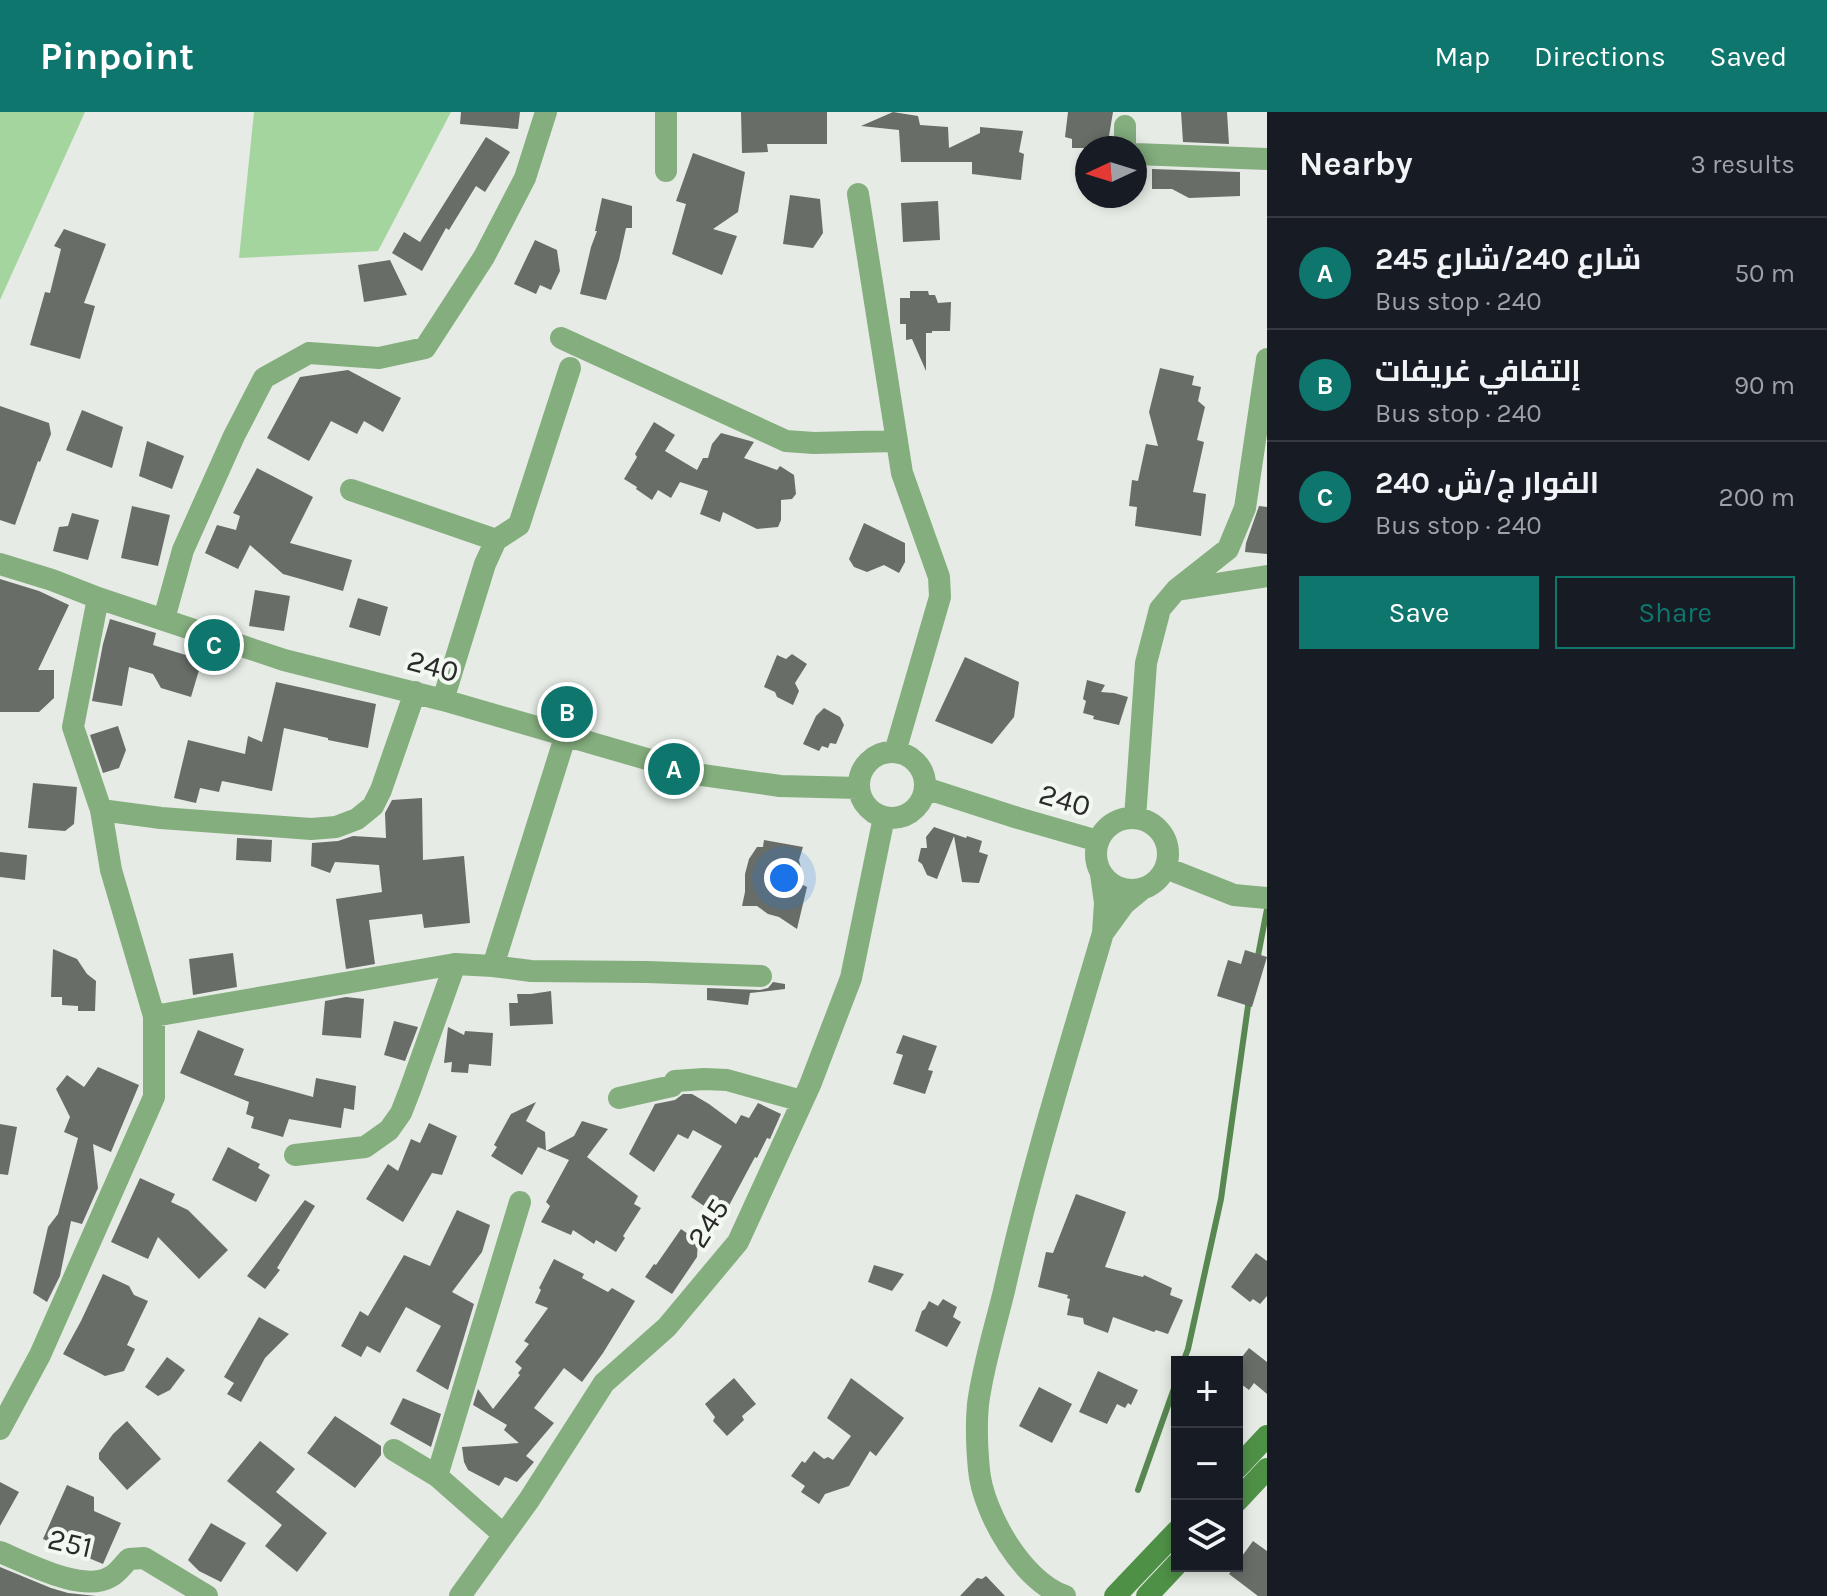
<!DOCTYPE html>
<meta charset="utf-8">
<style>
:root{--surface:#171b24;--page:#20242c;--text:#f1f3f6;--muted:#9ea1a6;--line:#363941;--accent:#0f766e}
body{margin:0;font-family:Karla,Cairo,sans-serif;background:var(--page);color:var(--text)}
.controls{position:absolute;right:24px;bottom:24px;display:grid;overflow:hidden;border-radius:0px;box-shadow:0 4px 12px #0003}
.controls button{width:72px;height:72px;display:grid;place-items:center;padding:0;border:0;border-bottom:2px solid var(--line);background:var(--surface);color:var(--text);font:40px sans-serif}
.compass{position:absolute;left:1075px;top:24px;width:72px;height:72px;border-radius:50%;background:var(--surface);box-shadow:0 4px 12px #0003;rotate:266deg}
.you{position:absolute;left:784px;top:766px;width:28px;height:28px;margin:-20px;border:6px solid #fff;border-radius:50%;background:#1a73e8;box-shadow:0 0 0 12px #1a73e833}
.badge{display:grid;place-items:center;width:52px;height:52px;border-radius:50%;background:var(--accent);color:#fff;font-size:26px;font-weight:700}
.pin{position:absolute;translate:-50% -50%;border:4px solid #fff;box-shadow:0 2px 8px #0006}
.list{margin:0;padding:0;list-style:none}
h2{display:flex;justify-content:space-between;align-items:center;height:104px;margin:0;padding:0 32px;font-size:34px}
h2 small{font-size:26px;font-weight:400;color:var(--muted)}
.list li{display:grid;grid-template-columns:52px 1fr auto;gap:24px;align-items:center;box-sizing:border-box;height:112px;padding:0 32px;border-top:2px solid var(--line)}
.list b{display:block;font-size:30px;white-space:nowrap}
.list p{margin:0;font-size:26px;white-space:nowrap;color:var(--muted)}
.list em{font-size:26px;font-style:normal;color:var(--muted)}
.actions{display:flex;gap:16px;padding:24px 32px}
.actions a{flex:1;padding:18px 0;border:2px solid var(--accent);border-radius:0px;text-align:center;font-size:28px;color:var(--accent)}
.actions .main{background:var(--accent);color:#fff}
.icon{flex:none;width:44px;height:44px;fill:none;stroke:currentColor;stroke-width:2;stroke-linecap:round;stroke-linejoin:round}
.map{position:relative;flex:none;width:1267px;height:1484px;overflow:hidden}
header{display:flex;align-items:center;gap:48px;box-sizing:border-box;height:112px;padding:0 40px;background:var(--accent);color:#fff}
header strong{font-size:38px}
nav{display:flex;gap:44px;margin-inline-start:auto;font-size:28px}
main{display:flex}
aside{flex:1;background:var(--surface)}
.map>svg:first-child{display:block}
.green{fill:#a5d59f}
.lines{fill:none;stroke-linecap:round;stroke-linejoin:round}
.stream{stroke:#588752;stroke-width:6}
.building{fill:#686d68}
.minor{stroke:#84ae7e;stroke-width:22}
.secondary{stroke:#4f9047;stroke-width:22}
.labels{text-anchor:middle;stroke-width:8;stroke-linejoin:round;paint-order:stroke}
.street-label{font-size:30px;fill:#292b29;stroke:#f3f8f2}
</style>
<header>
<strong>Pinpoint</strong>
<nav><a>Map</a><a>Directions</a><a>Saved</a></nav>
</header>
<main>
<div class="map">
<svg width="1267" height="1484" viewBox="0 0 1267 1484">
<rect width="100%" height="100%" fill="#e6ebe5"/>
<path class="green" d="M0 0H85L0 188Z
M254 0H451L378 139 239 146Z"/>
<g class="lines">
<path class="stream" d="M1257 849 1267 797
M1183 1250 1188 1237 1221 1087 1249 887
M1138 1378 1177 1268"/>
</g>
<path class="building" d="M461 0H520L518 17 460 12Z
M741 0H827V32H767L768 40 742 41Z
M893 0 918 4 920 13 948 15 949 36 980 21V15L1023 19 1019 40 1024 42 1021 68 972 62V50H901L899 18 861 14Z
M1068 0H1113L1107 36H1072V27L1065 25Z
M1181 0H1227L1229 32 1183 30Z
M486 25 510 40 485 80 476 74 449 118 446 116 422 159 392 141 404 120 420 130Z
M693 41 745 60 738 100 713 117 737 124 722 163 672 142 686 92 676 89Z
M1152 57 1240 60V84L1189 86 1172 77H1152Z
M790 83 820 87 823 121 813 136 783 132Z
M602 86 632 94V116H626L619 148 606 188 580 182 591 135 597 119H595Z
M938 89 940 128 903 130 901 91Z
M64 117 106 132 84 191 95 194 80 247 30 233 45 180 50 181 61 137 54 134Z
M535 128 557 138 560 159 551 178 540 173 536 182 514 172Z
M390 148 407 183 364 190 358 153Z
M910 179H928L929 183H935L938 191 951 190 950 219H932V221H926V259L912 227 906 228V212H900V186H910Z
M1160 256 1194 264 1192 273 1201 275 1198 289 1205 295 1197 328 1204 330 1193 380 1206 382 1201 424 1135 414 1137 395 1129 394 1132 368 1138 369 1146 332 1158 334 1149 300Z
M348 258 401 286 383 320 364 309 357 322 331 309 309 349 267 326 300 265Z
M0 294 49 311 51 322 40 350 38 349 15 413 0 408Z
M82 298 123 315 112 356 66 338Z
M654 310 675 323 665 339 697 358 703 346H708L712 332 721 321 754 330 744 346 777 358 780 354 794 363 796 382 792 387 781 388V408L778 415 757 417 723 400 720 410 700 402 708 379 680 370 671 386 658 378 652 388 636 377 637 375 624 367 637 345 635 342Z
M147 329 184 344 172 377 139 364Z
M257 356 313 385 290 431 352 448 343 479 283 462 250 433 238 457 205 441 217 413 236 418 240 404 233 401Z
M132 394 170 403 158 454 121 446Z
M1259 394 1267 395V442L1245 440 1246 431Z
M72 401 99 408 88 448 53 439 59 415 68 414Z
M864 411 905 431V450L899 461 884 453 867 460 854 455 849 447Z
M0 467 39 479 69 493 38 558H54V586L39 600H0Z
M255 478 290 484 284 519 249 514Z
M358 486 388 495 380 524 349 515Z
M110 507 156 521 153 533 202 548 191 585 161 576 153 562 129 555 122 594 92 589 103 532Z
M792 542 807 552 795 571 799 579 793 593 777 585 775 580 764 575 777 543 786 547Z
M965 545 1019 570 1014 605 992 632 935 609Z
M1087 568 1105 573 1101 580 1114 581 1128 585 1119 613 1093 607 1094 604 1083 601 1086 589 1083 587Z
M276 570 376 592 368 636 328 628V626L284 616 272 679 222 669 219 680 200 676 196 691 174 686 188 628 245 642 248 624 262 630Z
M824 596 840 605 844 613 836 632 830 631 828 636 822 634 819 639 803 632 816 604Z
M118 614 126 638 119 656 103 661 90 623Z
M33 671 77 675 74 712 65 719 28 716Z
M422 686 423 748 464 744 470 811 424 816 422 802 369 808 375 852 346 857 336 787 382 780 379 753 335 750 330 761 311 754 312 731 338 729 353 724 386 726 385 701 392 688Z
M934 715 966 726 967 724 982 729 979 740 988 743 979 771 962 770 954 724 937 767 927 763 922 752 918 749 921 736H927L926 725Z
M237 726 272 728 271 750 236 748Z
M764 728 803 735 799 748 801 756 797 770 807 775 797 817 779 805 768 802 757 794H742L745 780V762L749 747 757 735H763Z
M0 740 27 743 25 768 0 765Z
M53 837 77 847 87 862 96 869 95 899H78V894L62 893V885H51Z
M1245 838 1267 845 1252 895 1217 884 1228 848 1241 852Z
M233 841 237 875 193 883 189 847Z
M773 870 785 872V877L750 881 748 893 707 888V876L760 878 768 876Z
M551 879 553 912 510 914 509 891H518L517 882H531Z
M346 885 364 887 361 926 322 923 325 889Z
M394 909 418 915 405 949 384 943Z
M448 915 464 923 465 919 493 921 491 954 469 952 468 961 451 960 452 950 444 951Z
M198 918 244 937 234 963 313 985 316 966 356 974 354 998 344 996 341 1016 289 1007 283 1025 251 1016 254 1005 246 1002 249 990 180 961Z
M903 923 937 934 928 958 933 959 925 982 893 972 903 943 896 941Z
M98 955 139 973 111 1040 93 1032 98 1076 82 1112 71 1109 60 1164 47 1190 33 1181 48 1115 58 1102 78 1026 64 1020 70 1005 56 977 67 963 84 975Z
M683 982H692L709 992 736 1012 741 1003 749 1006 758 991 781 1002 770 1027 767 1026 757 1046 755 1045 725 1101 708 1088 704 1094 691 1085 722 1034 693 1018 688 1027 678 1022 654 1060 629 1042 655 992 675 988Z
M536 990 526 1009 545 1020 546 1039 574 1024 582 1009 608 1017 587 1045 638 1084 634 1092 641 1096 623 1124 625 1126 616 1140 596 1128 594 1132 573 1118 571 1123 541 1110 550 1094 546 1090 569 1048 538 1035 522 1063 491 1044 497 1035 494 1033 511 1002Z
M429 1011 457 1024 442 1063 432 1061 403 1110 366 1087 388 1052 398 1059 411 1027 420 1031Z
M0 1012 17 1015 8 1063 0 1062Z
M228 1035 260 1052 258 1056 270 1063 256 1090 212 1068Z
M140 1066 175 1082 171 1090 188 1098 228 1138 199 1167 158 1125 148 1147 111 1130Z
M1076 1082 1126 1100 1105 1155 1143 1165 1144 1163 1172 1176 1170 1183 1183 1188 1168 1222 1156 1218 1154 1220 1113 1205 1108 1221 1084 1212 1083 1206 1067 1203 1070 1187 1067 1186 1068 1183 1038 1175 1046 1140 1053 1141Z
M305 1088 315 1094 277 1156 280 1158 265 1177 247 1164Z
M457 1098 490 1113 482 1140 452 1180 474 1192 448 1278 416 1259 441 1214 406 1195 380 1241 367 1234 361 1245 341 1234 360 1199 368 1204 404 1143 430 1154Z
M681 1117 698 1129 697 1145 672 1182 645 1165 654 1152 656 1153Z
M1256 1141 1267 1149V1184L1260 1192 1253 1187 1250 1190 1231 1175Z
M554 1147 584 1162 582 1166 608 1180 612 1176 635 1189 603 1241 582 1270 564 1256 534 1296 554 1311 526 1344 534 1350 517 1370 505 1365 499 1374 468 1358 464 1350 462 1335 519 1331 504 1318 507 1313 473 1293 478 1277 493 1297 520 1263 518 1261 522 1256 515 1250 529 1232 524 1229 548 1196 535 1191 541 1178 539 1176Z
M874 1153 904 1162 892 1179 868 1170Z
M103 1162 129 1174 134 1183 148 1189 127 1233 135 1237 124 1259 105 1264 63 1242 81 1209Z
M943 1187 957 1195 953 1205 961 1210 947 1235 915 1219 922 1199 925 1197 929 1189 938 1194Z
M259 1205 289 1222 265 1246 241 1290 227 1282 234 1271 224 1265Z
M1249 1236 1267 1250V1282L1254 1271 1249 1278 1237 1269V1251Z
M167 1245 185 1258 170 1278 158 1284 145 1275Z
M1098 1259 1138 1278 1131 1293 1128 1291 1125 1296 1117 1292 1107 1312 1079 1300Z
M734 1266 756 1292 742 1304 744 1308 727 1324 713 1309 715 1305 705 1292Z
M851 1266 904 1306 876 1344 870 1339 849 1374 825 1382 819 1392 801 1380 805 1374 791 1364 802 1349 805 1351 814 1339 824 1347 828 1345 833 1348 851 1324 827 1306Z
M1039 1275 1072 1292 1052 1331 1019 1314Z
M403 1286 441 1302 431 1335 390 1312Z
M335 1304 381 1334V1343L355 1376 307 1341Z
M127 1309 161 1347 127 1378 99 1347V1341L113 1322Z
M260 1329 295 1357 276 1380 327 1421 297 1460 265 1434 282 1413 227 1369Z
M0 1370 19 1380 0 1414Z
M67 1373 94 1385V1399L121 1411 103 1452 43 1427Z
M211 1411 246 1431 221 1470 199 1459 188 1448Z
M1253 1429 1267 1439V1484H1258L1229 1462 1235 1454H1237V1451Z
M0 1455 51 1476 68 1481 96 1484H0Z
M986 1464 1005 1484H960L977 1466 982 1467Z"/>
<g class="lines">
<path class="minor" d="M666 0V59
M1125 14V36
M1135 42 1267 47
M858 82 902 361 939 465 940 485 895 640
M561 226 786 329 814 331 897 329
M351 378 496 428
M0 452 52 468 98 486 284 548 443 588 702 663 780 674 858 676
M1177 478 1267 464
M164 507 183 438 234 324 264 266 309 241 379 246 425 236 484 145 525 66 546 0
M443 588 485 452 496 428 519 413 570 256
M859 673a33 33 0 1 1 66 0a33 33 0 1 1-66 0Z
M925 676 1018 706 1098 729
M101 698 161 706 311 717 336 715 357 707 373 694 381 678 415 580
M1096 742a36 36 0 1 1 72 0a36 36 0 1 1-72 0Z
M1135 706 1146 551 1160 497 1176 478 1228 437 1245 396 1267 247
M1166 756 1234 783 1267 786
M1101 762 1105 791 1103 821 1124 792 1141 778
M493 854 566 622
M154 904 455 852 493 854 531 859 647 860 761 864
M619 986 672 974 675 969 704 967 727 968 802 989
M295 1043 365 1035 389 1018 401 1001 410 978 455 852
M0 1317 40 1243 154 985V904L111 758 101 698 73 615 98 486
M394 1338 437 1364 504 1423
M437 1364 520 1090
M0 1440C27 1451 82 1481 110 1465 117 1462 123 1453 129 1447L144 1446 207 1484
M460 1484 529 1388 604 1271 667 1215 738 1130 810 973 851 866 884 705
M1065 1484C1023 1470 983 1401 979 1358 977 1337 976 1313 978 1292 983 1254 995 1216 1004 1179 1031 1058 1068 940 1103 821"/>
<path class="secondary" d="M1237 1356 1267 1324
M1237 1389 1267 1357
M1115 1484 1177 1419
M1147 1484 1177 1452"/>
</g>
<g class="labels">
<g class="street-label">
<text transform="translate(433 554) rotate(15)" y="10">240</text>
<text transform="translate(1065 688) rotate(16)" y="10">240</text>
<text transform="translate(708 1111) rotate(-58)" y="10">245</text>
<text transform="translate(70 1431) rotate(13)" y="10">251</text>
</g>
</g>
</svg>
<div class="controls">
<button>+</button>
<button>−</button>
<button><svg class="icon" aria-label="layers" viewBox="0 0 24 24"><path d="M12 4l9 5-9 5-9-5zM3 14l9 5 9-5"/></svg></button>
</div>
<svg class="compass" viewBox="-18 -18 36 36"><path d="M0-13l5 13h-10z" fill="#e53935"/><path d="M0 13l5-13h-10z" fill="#9ea1a6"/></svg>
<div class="you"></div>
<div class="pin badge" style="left:674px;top:657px">A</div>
<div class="pin badge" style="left:567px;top:600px">B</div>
<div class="pin badge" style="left:214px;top:533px">C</div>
</div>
<aside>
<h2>Nearby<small>3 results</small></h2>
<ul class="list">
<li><span class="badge">A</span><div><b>شارع 240/شارع 245</b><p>Bus stop · 240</p></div><em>50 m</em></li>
<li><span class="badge">B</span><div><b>إلتفافي غريفات</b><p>Bus stop · 240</p></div><em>90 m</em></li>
<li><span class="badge">C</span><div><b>الفوار ج/ش. 240</b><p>Bus stop · 240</p></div><em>200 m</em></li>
</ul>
<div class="actions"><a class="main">Save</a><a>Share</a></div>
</aside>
</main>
